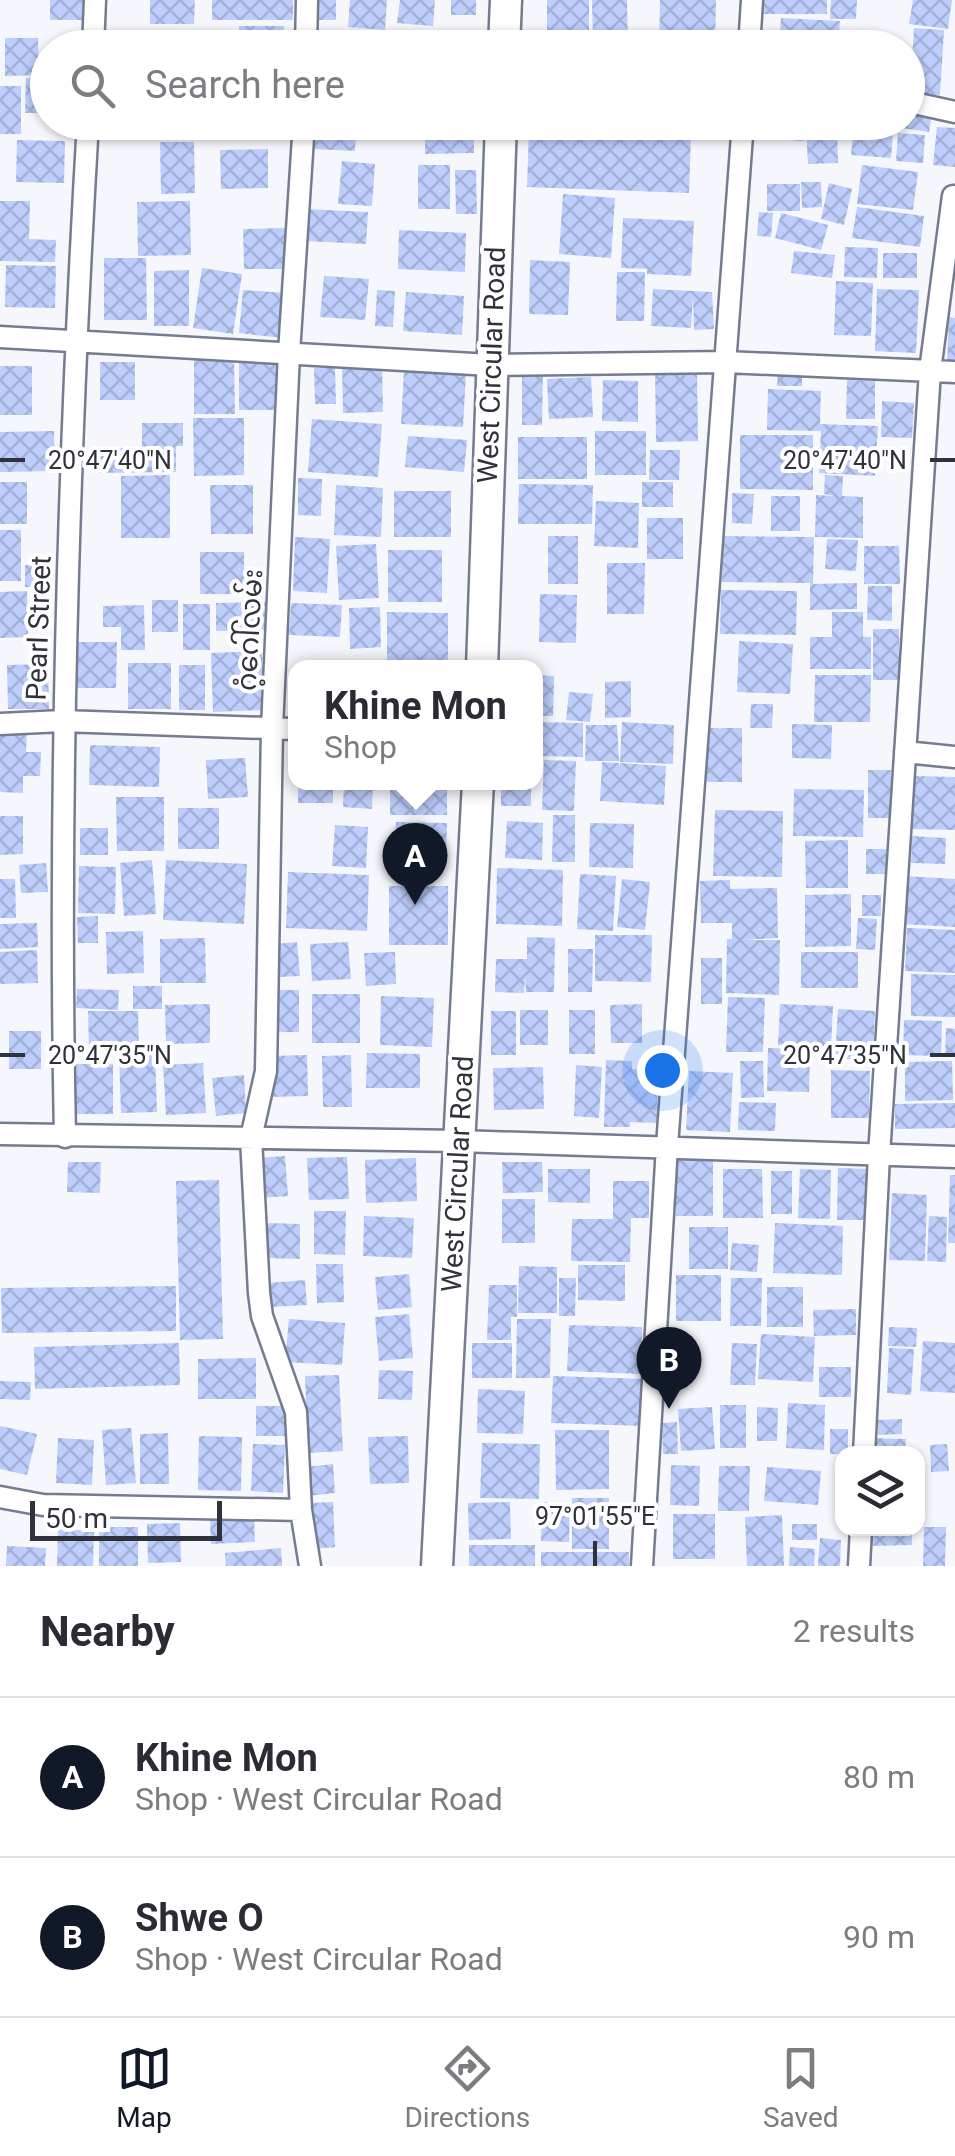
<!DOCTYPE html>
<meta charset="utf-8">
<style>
:root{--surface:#fff;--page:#f2f2f3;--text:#2b2b33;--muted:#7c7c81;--line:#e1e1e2;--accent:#111827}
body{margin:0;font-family:Roboto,"Noto Sans Myanmar",sans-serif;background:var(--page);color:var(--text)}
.controls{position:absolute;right:30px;bottom:30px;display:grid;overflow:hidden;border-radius:20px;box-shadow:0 2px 8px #0004}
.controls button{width:90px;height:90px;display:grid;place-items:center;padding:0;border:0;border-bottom:2px solid var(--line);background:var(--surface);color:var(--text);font:50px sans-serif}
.scale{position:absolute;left:30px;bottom:25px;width:192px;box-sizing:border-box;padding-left:10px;border:5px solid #2f323a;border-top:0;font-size:28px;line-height:35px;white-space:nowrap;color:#2f323a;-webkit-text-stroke:8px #fff;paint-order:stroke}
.you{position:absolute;left:662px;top:1070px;width:35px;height:35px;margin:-25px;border:8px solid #fff;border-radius:50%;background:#1a73e8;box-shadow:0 0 0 15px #1a73e833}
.badge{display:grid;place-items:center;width:65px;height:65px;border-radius:50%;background:var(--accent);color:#fff;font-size:32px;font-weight:700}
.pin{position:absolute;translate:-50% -82px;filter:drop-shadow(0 2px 5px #0008)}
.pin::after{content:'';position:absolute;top:52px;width:35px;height:30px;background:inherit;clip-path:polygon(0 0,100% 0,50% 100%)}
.popup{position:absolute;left:288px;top:660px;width:255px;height:130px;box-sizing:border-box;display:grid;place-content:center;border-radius:20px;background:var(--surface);filter:drop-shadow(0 2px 8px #0005);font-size:32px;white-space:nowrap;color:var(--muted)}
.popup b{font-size:38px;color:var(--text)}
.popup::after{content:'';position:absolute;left:50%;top:100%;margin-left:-20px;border:20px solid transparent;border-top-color:var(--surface)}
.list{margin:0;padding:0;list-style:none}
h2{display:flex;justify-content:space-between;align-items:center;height:130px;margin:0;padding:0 40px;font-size:42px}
h2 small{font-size:32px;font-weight:400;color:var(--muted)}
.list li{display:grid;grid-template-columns:65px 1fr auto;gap:30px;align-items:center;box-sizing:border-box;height:160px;padding:0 40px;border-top:2px solid var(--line)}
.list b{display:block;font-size:38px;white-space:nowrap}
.list p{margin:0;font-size:32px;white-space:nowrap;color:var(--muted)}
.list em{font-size:32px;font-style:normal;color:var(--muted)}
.icon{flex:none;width:55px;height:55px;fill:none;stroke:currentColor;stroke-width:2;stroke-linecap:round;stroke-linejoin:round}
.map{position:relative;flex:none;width:955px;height:1566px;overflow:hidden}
.search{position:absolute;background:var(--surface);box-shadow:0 2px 8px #0004;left:30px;right:30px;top:30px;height:110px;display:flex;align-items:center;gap:25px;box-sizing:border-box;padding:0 35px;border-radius:55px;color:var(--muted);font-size:38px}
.sheet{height:450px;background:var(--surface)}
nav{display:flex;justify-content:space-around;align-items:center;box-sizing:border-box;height:140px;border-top:2px solid var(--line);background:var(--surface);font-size:28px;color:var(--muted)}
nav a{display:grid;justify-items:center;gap:5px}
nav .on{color:var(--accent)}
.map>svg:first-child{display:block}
.building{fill:url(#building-cross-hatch)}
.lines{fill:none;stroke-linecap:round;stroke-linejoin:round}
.street-casing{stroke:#757c8f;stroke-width:25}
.secondary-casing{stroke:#757c8f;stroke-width:35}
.street{stroke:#fff;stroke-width:20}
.secondary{stroke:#fff;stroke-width:30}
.ticks{fill:none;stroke:#2f323a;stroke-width:4}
.labels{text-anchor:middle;stroke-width:8;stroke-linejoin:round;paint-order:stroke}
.street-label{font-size:28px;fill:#2f323a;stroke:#fff}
.ticks-label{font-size:25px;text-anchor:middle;fill:#2f323a;stroke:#fff;stroke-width:8;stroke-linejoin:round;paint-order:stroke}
</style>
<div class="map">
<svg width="955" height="1566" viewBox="0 0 955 1566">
<defs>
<pattern id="building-cross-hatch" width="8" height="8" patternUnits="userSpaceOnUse" patternTransform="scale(2.5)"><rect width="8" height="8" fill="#bdcefc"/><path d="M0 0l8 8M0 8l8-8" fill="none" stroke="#a3b1d9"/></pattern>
</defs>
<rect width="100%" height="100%" fill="#f6f7fc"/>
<path class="building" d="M50 0H87V20H50Z
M150 0H195L194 24H150Z
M212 0H293V20H212Z
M311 0H336V20H311Z
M350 0H387L385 30 348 27Z
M400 0H435L433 26 397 23Z
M451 0H476V15H451Z
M547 0H589V43H547Z
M592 0H627L628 41 593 42Z
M660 0H716L715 48H659Z
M762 0H827V14H762Z
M831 0H857L856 19H830Z
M913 0H952L948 29 909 24Z
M781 18 840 21 838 48H779Z
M239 26H284L285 48H239Z
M914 28 944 30 940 95 910 93Z
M148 33H189V48H148Z
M208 36H236V48H208Z
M347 37 400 41V48H346Z
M5 38H38L39 75 5 76Z
M26 78 48 79V113H25Z
M0 86H21V134H0Z
M908 110 932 114 929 132 901 128 902 122H908Z
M212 122H242V134L212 135Z
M375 122H413L412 137 374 135Z
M425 122H474V153L425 154Z
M766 122H805L804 141 765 139Z
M854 122H894L891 158 851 155Z
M314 126 356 128 355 151 313 149Z
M837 127 838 163 808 164 806 128Z
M937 127 955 128V167L933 165Z
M529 131 691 137 689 193 527 187Z
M898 133 925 135 923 163 896 161Z
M17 140 65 141 64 183 16 182Z
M160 142H194L195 193 161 194Z
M268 149V188L221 189 220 150Z
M342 161 375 164 372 206 338 204Z
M418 165H450V209H418Z
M862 165 918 172 913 210 857 204Z
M455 170H476L477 214H456Z
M801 182H821L822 207 802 208Z
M829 183 852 189 844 225 821 219Z
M767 184H800V211H767Z
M563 194 615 198 611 258 559 254Z
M0 201H30L29 239 56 240 55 262 0 261Z
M190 201 191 255 138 256 137 202Z
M857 207 924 216 920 247 852 238Z
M306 209 368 212 366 244 305 241Z
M759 212 773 213 771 237 757 236Z
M781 213 828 225 821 250 775 238Z
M623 218 694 221 691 276 647 274V269L621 268Z
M286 228V269H244L243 229Z
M399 230 466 233 465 272 398 269Z
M845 247 878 248 877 278 844 277Z
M794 251 835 255 832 278 791 273Z
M883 253H917V278H883Z
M104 258H146L147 320H104Z
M530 260 570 262 568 315 529 314Z
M6 265 56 266 55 308 5 307Z
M202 268 242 274 233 334 193 328Z
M189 270V326H154V271Z
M617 272H645L644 321H616Z
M324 276 369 279 365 320 320 317Z
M836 281 873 283 871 336 834 335Z
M653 289 712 292 714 329 694 330 693 297 691 328 651 326Z
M877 289 919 290 916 353 875 351Z
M243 290 286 293 282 338 239 333Z
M377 290 395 291 393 327 375 326Z
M406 292 464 296 462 335 403 331Z
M949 317 955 318V364L947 363Z
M194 356H234L235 414H194Z
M239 356H276V410H239Z
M100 362H135V400H100Z
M382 363 383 412 343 413 342 364Z
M522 365H543L542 425H522Z
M0 366H32V415H0Z
M697 367 698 441 656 442 655 368Z
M314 368H335L336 404H315Z
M404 371 466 374 463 427 401 424Z
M778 371 802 372V386H777Z
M591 377 593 417 549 419 547 379Z
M603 380 638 381V422L602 421Z
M847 380 875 381V419H846Z
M768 389 821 391 820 424 878 426 875 476 819 473 821 431 767 430Z
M882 401 914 403 912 438 881 437Z
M193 418H244V475L194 476Z
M312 419 382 424 378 477 308 472Z
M142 423H183V446H176V472L94 473V448H142Z
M54 431 55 471 0 472V432Z
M595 431H646V475H595Z
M740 435H813V490L740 489Z
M408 436 467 440 464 472 405 467Z
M518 437H587V479H518Z
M650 450H680L679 480H649Z
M170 475V538H121V476Z
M825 475 843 476 842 496 863 497V538L815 537 816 495 835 496 824 494Z
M298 478 322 479 321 516 298 515Z
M0 482H27V524H0Z
M642 482H673V507H642Z
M519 484 593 485 592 524H518Z
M210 485H253V534H211Z
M336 485 383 488 381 537 334 535Z
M394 491H451V537H394Z
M732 493 754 494 752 524 732 523Z
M771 496H800V531H771Z
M596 501 639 503 638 548 594 546Z
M647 518H683V559H647Z
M0 530H21V581H0Z
M548 536H578V584H548Z
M723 536 814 537 813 584 857 583V609L810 610V583L722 582Z
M295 537 330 539 327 593 293 591Z
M827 539 858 540 856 571 825 569Z
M376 544 379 598 339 600 336 546Z
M864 546H899L900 584H864Z
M388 550H442V602H388Z
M200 552H244V594H200Z
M607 563H645L644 614H607Z
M25 565H52V587H25Z
M868 586H892V621L867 620Z
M721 590 797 591 796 635 720 634Z
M27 591 28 637 0 638V592Z
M540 594 577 595 576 643 539 642Z
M152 600H178V632H152Z
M269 602 270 630 216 631V603Z
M291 603 342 605 340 637 289 635Z
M183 604H210V650H183Z
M144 605 145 650H121V627H103V606Z
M380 607 381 647 350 649 349 608Z
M387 612 448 613V660H387Z
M832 612H863V637H871V669H810V637H832Z
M873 629H899L900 680H873Z
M739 641 793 644 790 694 737 692Z
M76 642H117L116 688H75Z
M262 651 264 710 213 712 211 653Z
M128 663H171V709H128Z
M48 664 49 709H8L7 665Z
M179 665H205V710H179Z
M535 675 554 676 553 716H535Z
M815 675H871L870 722H814Z
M631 681V717L605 718V682Z
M569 692 593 694 590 722 566 720Z
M751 704H773L772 728H750Z
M535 722 583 723V757L535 756Z
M622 722 674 725 673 764 620 762Z
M792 724 832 725 831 759 792 758Z
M586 725H617L619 761H585Z
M0 728 27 729 26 752H41L40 776H23V793L0 792Z
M707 728H742V782H707Z
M90 745 160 747 159 787 89 785Z
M245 758 248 797 208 799 206 760Z
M544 760 576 761 574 811 542 810Z
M602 762 619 763V767L620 763 666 766 664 805 600 801Z
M868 770H891L892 818H868Z
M913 776 955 777V830L911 829Z
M298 782H333V803H298Z
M344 782H373L372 809 343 807Z
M390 782H447V815H390Z
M501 782H531V806H501Z
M794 789 864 790 863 837 793 836Z
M116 797H164V851H117Z
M178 808H219V849H178Z
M715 810 783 811 782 877 713 876Z
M553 815H575V862H552Z
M0 816H23V854L0 855Z
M507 821 543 823 542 860 505 858Z
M396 822 447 823 446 852 395 851Z
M590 823 634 824 633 868 589 867Z
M335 825 368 827 366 868 332 866Z
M80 828H108V855H80Z
M912 836 946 838 945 864 911 863Z
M848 840V888H806L805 841Z
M866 849H886V874H866Z
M152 860 156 914 124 916 120 863Z
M166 860 247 864 244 924 163 920Z
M46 863 48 892 21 893 19 865Z
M79 866 116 867 115 914 78 913Z
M497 868 563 870 562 926 496 924Z
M288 872 369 875 367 931 286 928Z
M580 874 616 876 613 931 577 929Z
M904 876 955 879V927L902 924Z
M0 879H15L16 918H0Z
M622 879 650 882 645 930 617 927Z
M730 880V889L777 888 778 938 744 940H780L779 995 726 993 727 939H732V923H701L700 881Z
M389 886H448V945H389Z
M851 894V946L805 947V895Z
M862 895H881V916H862Z
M98 916V943H78L77 917Z
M858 918 877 919 875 950 856 949Z
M37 923 38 947 0 949V924Z
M907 928 955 930V973L905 971Z
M143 931 144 973 107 974 106 932Z
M595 935H652L651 982 595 981Z
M527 937 555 938 554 992H526L525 976 524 993 495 992 496 959H527Z
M205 938 206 983H160V939Z
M297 942 300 976 279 977 276 944Z
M348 942 351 979 312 981 310 944Z
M568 949H593L592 992H568Z
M37 950 38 983 0 984V952Z
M395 952 396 984 366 986 364 953Z
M801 952H858V988H801Z
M701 958H722V1004H701Z
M911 974 955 975V1017L911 1016Z
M133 986H162V1009H133Z
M77 989 119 990 118 1010 76 1008Z
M273 990H299V1032H273Z
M312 994H360V1043H312Z
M381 996 434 998 432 1047 380 1045Z
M728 997 765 998 763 1052H726Z
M210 1004V1043L166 1044 165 1005Z
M642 1004V1043H611L610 1005Z
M780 1004 833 1006 831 1047 778 1045Z
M838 1009 875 1011 873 1061 835 1058Z
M520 1010H548V1045H520Z
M569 1010H595V1054H569Z
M88 1011H138L139 1050H89Z
M491 1011H516V1055H491Z
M904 1020 942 1021 941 1056 903 1055Z
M946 1028 955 1029V1057L945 1056Z
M9 1031H41V1069H9Z
M768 1048 810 1049 809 1092 767 1091Z
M155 1052 157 1112 121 1113 119 1053Z
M367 1053 420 1054V1088H366Z
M307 1055 308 1096 269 1097 268 1056Z
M351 1055 352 1107H323L322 1056Z
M606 1060 632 1061V1069L658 1070 657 1123 630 1122V1127H604Z
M740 1061H763L764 1097 741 1098Z
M952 1061 953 1100 905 1101V1062Z
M203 1063 206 1113 166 1115 163 1065Z
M75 1064H113V1114H75Z
M576 1065 602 1067 599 1118 574 1116Z
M543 1067 544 1109 494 1110 493 1068Z
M831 1070 870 1071 869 1118H831Z
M689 1071 733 1073 730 1132 686 1130Z
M244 1075 246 1113 216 1116 212 1078Z
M739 1102 776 1103 775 1131 738 1130Z
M955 1103V1128L895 1129V1104Z
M285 1156 288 1196 259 1198 256 1158Z
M347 1157 349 1199 309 1200 307 1158Z
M416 1158 417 1201 366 1203 365 1160Z
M676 1159H713V1216H676Z
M68 1162H101L100 1193 67 1192Z
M502 1162H542L543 1192 503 1193Z
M838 1168 868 1169 867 1220H837Z
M548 1169H590V1203L548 1202Z
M723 1169H762L763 1218H723Z
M800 1169 831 1170 830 1219 798 1218Z
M771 1171H792V1214H771Z
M950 1175H955V1243H948Z
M219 1180 223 1339 180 1340 176 1181Z
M613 1181H649V1218H631L630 1262 571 1261 572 1219H613Z
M892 1193 927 1195 925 1261 889 1260Z
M502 1199H535V1243H502Z
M314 1211H346L345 1255 314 1254Z
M364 1216 414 1218 412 1258 363 1256Z
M929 1216 947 1217 946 1262 927 1261Z
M266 1223 300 1224V1259L266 1258Z
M775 1223 843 1226 842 1275 773 1273Z
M689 1227H728V1269H689Z
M732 1243 759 1245 757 1272 730 1270Z
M316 1264H343L344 1302 317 1303Z
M578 1265H625V1301L578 1300Z
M519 1266 557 1267V1313H518Z
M409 1274 412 1307 378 1310 375 1277Z
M676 1275H721V1321H676Z
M559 1278H576L575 1316H559Z
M731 1278H762L761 1326H730Z
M305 1280 307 1305 270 1307 268 1283Z
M489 1285H517V1317H511V1340H487Z
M176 1286V1331L2 1333 1 1288Z
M767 1287H803V1327H767Z
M856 1309V1335L814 1336 813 1310Z
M409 1314 413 1358 379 1361 375 1317Z
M289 1319 345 1323 342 1365 285 1362Z
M517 1319H551L550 1378H516Z
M569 1325 642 1327 641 1374 567 1371Z
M889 1327 917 1328 916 1347 888 1346Z
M761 1334 815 1337 813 1382 758 1379Z
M923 1341 955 1343V1393L920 1391Z
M179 1343 180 1385 35 1389 34 1347Z
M472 1343H512V1378H472Z
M732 1343 757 1344 755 1385H730Z
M889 1348 914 1349 911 1395 887 1393Z
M256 1358V1399H198V1359Z
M819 1367H851V1397H819Z
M379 1370 413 1371 412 1400 378 1399Z
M339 1375 343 1451 308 1453 305 1376Z
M553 1376 645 1379 643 1426 551 1423Z
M0 1381 31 1382 30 1400 0 1399Z
M478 1389 525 1391 523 1434 477 1433Z
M788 1403 825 1405 824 1450 786 1448Z
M720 1405H746V1448H720Z
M256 1406H288V1436H256Z
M712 1407 715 1449 681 1451 678 1409Z
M757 1407 778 1408 777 1441H757Z
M902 1419V1434L878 1435V1420Z
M677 1422 678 1454H663L662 1423Z
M0 1426 37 1434 27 1475 0 1469Z
M131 1428 136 1483 106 1485 102 1430Z
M830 1429H848V1454H830Z
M555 1430H609V1489L556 1490Z
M168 1433 169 1484H140V1434Z
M199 1436 242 1437 241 1491 198 1490Z
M408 1436 409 1483 370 1484 368 1437Z
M58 1438 94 1440 92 1485 56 1483Z
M870 1438 906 1439 905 1454H870Z
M482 1443 540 1444 539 1499 480 1498Z
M253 1444 285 1445 283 1493 251 1491Z
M947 1444 949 1471 931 1472 930 1445Z
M333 1464 335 1493 308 1496 305 1467Z
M671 1465 700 1466 699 1506 670 1505Z
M719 1466H750L749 1511H718Z
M767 1467 821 1471 818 1505 764 1501Z
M572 1498H609V1549H572Z
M333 1502 335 1547 312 1549 309 1503Z
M510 1502 511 1539 469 1540 468 1503Z
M542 1502 570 1503 569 1542 541 1541Z
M673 1514H715V1559H673Z
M782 1515 784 1566H747L745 1517Z
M254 1518 255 1542 211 1544 210 1520Z
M180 1523 181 1562 148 1563 147 1524Z
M792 1524H817V1540H792Z
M99 1527H138V1566H99Z
M924 1527H946L945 1566H923Z
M870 1528H912V1545L870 1546Z
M58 1529 94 1531 93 1566H57Z
M820 1538 841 1540 840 1566H818Z
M469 1545H535V1566H469Z
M7 1546 46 1548 45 1566H6Z
M790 1547 815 1549 814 1566H789Z
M281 1548 282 1566H226L225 1553Z
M541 1552H629V1566H541Z"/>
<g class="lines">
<defs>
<path id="street" d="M93 48 95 0
M306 48 307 0
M749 48 752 0
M914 103 955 112
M304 122 289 353 272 729 266 1071 251 1138 259 1293 262 1316 296 1412 301 1510 310 1566
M0 337 491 365 726 362 955 372
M0 724 62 721 295 729
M905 752 955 757
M0 1134 459 1141 955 1157
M65 1137C58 798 68 461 88 122
M864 1454 879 1155 930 371 953 196
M0 1497 43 1505 301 1510
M642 1566 667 1146 743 122
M859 1566 861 1528"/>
<path id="secondary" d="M504 48 506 0
M482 668 501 122
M437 1566 478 782"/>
</defs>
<use href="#street" class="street-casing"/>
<use href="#secondary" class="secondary-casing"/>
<use href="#street" class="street"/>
<use href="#secondary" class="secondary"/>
</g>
<path class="ticks" d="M0 460H25M930 460H955M0 1055H25M930 1055H955M595 1541V1566"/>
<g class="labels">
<g class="street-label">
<text transform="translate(491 365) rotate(-88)" y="10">West Circular Road</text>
<text transform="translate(38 628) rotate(-88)" y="10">Pearl Street</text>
<text transform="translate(249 630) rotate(-87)" y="10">ဂံ့ဂေါ်လမ်း</text>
<text transform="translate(457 1174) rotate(-87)" y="10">West Circular Road</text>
</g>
</g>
<g class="ticks-label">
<text x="110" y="469">20°47'40"N</text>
<text x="845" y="469">20°47'40"N</text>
<text x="110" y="1064">20°47'35"N</text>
<text x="845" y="1064">20°47'35"N</text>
<text x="595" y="1525">97°01'55"E</text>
</g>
</svg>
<div class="controls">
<button><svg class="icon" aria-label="layers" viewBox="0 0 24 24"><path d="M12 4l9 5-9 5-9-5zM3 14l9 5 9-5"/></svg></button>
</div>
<div class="scale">50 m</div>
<div class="you"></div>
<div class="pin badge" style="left:415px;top:905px">A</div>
<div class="popup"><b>Khine Mon</b>Shop</div>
<div class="pin badge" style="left:669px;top:1409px">B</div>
<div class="search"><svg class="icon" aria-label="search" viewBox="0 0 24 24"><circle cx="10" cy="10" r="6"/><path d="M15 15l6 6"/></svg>Search here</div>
</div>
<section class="sheet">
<h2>Nearby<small>2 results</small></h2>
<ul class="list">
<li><span class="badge">A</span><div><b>Khine Mon</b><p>Shop · West Circular Road</p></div><em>80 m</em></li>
<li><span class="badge">B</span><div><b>Shwe O</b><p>Shop · West Circular Road</p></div><em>90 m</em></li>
</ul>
</section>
<nav>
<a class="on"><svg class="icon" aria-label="map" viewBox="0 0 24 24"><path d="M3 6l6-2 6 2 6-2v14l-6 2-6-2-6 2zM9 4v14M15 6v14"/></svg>Map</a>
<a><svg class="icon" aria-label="directions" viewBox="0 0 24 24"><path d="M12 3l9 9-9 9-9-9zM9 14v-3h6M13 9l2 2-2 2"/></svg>Directions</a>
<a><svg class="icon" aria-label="saved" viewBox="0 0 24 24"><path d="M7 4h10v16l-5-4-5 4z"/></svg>Saved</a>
</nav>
